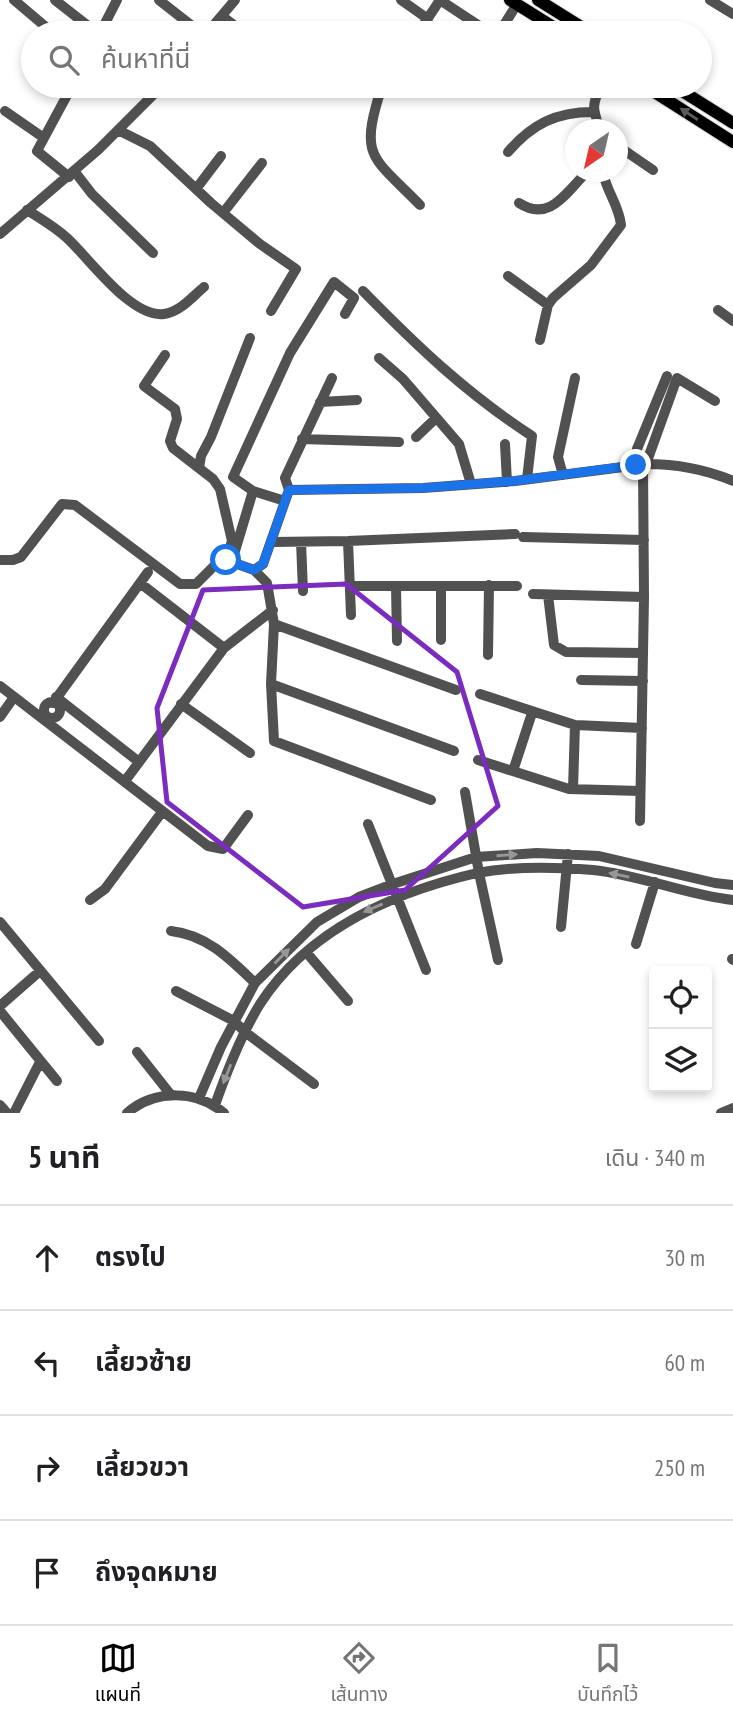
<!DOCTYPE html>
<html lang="th">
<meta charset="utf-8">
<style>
:root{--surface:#fff;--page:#f6f6f6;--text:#202124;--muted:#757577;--line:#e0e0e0;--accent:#000}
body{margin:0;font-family:"PT Sans Narrow","Noto Sans Thai",sans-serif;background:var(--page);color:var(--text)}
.controls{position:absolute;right:21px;bottom:21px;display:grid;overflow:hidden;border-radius:7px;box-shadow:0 4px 10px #0003}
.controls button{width:63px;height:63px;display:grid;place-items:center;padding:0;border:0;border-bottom:2px solid var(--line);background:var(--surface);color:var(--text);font:35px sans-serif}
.compass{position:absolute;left:565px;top:119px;width:63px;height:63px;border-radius:50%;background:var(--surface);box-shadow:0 4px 10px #0003;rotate:214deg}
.stop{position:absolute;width:21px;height:21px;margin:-16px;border:5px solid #1a73e8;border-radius:50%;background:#fff}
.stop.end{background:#1a73e8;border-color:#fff;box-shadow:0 2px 7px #0008}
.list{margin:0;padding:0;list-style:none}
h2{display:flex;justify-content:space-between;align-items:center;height:91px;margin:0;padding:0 28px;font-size:30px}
h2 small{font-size:23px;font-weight:400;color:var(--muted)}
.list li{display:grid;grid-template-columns:46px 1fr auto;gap:21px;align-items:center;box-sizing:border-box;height:105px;padding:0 28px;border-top:2px solid var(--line)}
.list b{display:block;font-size:26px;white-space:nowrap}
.list em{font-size:23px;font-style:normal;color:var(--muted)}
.icon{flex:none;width:38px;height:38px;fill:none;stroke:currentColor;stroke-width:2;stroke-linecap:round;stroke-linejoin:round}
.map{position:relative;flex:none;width:733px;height:1113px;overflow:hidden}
.search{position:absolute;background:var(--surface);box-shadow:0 4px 10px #0003;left:21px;right:21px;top:21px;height:77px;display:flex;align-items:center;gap:18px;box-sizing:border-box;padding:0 24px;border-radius:38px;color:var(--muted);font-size:26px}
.sheet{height:511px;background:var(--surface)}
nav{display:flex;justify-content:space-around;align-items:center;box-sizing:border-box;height:98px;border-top:2px solid var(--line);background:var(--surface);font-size:19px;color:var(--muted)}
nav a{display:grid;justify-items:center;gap:4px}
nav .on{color:var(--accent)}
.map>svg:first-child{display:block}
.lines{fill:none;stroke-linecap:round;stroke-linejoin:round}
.major-casing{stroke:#dbdbdb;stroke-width:14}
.minor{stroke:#515151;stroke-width:10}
.major{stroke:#000;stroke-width:12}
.oneway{fill:#595959}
.oneway2{fill:#979797}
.route{stroke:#1a73e8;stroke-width:9}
.marked{fill:none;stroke:#7b2cbf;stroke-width:5;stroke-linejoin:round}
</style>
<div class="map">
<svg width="733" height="1113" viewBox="0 0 733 1113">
<rect width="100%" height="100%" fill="#fff"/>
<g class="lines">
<defs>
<path id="major" d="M510 0 563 33
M538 0 591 33
M645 86 733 142
M674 86 733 123"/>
</defs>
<use href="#major" class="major-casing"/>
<path class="minor" d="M14 0 53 33
M55 0 97 33
M159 0 201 33
M401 0 428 19
M440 0 490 33
M710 0 733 14
M222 16 244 33
M100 33 117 0
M207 33 235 0
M418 33 440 0
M499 33 517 4
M382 86C359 158 371 155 420 205
M5 111 44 138
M600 130C593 109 591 106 601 86
M120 131 150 146 211 203 260 244 296 269 271 311
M618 146 653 170
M508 152C532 124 556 112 593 112
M75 172 92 194 153 253
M69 177 37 151 72 86
M196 189 221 156
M519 203C550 223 566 192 587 172
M27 210C41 219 55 227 67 238 90 259 131 318 164 314 180 312 192 297 204 287
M223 213 262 163
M0 234 98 150 162 86
M508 276 548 305
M363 291C418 347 466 393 532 436L527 479
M718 310 733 321
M540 340 548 305 553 298 591 265 621 225C619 205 606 191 603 172
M165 355 144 386 175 409 177 419 170 441 173 448 213 479 220 489 232 541 226 560
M379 358 403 379 459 444 471 484
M320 402 357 400
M416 437 436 418
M302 439 399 442
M505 444 507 482
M646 464 677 378 715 401
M636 465 637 449 667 376
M199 468 201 456 211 437 250 338
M563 475 558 457 575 378
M289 490 285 478 332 378
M285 501 253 491 233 477 290 353 334 282 354 298 345 314
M523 537 644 540
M348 541 351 615
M272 542 348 541 515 534
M301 542 303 591
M235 551 253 491
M0 560H13L21 557 62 504 75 505 180 584H196L219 561 226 560
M226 560 254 570 267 583 274 624 271 684 274 741 431 800
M254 570 263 564 289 490 423 488 515 481 646 464C677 464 705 469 733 481
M140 583 224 648
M350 586H517
M396 586 397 641
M441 588V640
M533 594 644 597
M548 595 554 645 566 652 643 653
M274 624 456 690
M488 655 489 585
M581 680 643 681
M271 684 454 751
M0 686 208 846 223 849 248 815
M480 694 575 725 642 728
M56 697 139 762
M44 710a8 8 0 1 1 16 0a8 8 0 1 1-16 0Z
M53 703 148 572
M181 704 250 753
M0 717 14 697
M478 760 569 789 640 791
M513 771 532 713
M125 781 224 648 273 610
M573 789 575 725
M465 792 479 873 498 960
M640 821 644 597 643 465
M368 824 426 970
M90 900 105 889 162 812
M0 922 99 1041
M561 927 568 854
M171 931C207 935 230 959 255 983
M636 944 655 882
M306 952 348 1001
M732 959 733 960
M176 991 234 1021 245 1032 314 1084
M0 1006 40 971
M0 1011 57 1081
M137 1052 171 1095
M199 1098 221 1047 255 983 317 922 359 897 393 884 476 857 537 853 599 856 715 883 733 885
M0 1105 7 1113
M215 1105C227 1071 241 1035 260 1004 308 930 394 892 477 873 513 866 557 867 593 870 641 875 686 895 733 900
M14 1113 40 1062
M127 1113C155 1089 197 1090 224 1113
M721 1113 733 1108"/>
<use href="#major" class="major"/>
</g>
<defs><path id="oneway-solid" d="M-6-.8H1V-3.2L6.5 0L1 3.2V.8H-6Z" transform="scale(1.75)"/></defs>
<use class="oneway" href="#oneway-solid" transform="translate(689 114) rotate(-147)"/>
<g class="oneway2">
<use href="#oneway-solid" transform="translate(507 855) rotate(-4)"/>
<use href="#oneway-solid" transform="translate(619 875) rotate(-168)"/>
<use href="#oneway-solid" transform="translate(373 908) rotate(157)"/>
<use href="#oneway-solid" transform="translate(282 956) rotate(-45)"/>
<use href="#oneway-solid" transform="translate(227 1074) rotate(112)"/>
</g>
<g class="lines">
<path class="route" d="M226 560 254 570 263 564 289 490 423 488 514 481 636 465"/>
</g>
<path class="marked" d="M346 584 457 672 498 806 405 890 303 907 167 802 157 708 203 590Z"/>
</svg>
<div class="controls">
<button><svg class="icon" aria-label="locate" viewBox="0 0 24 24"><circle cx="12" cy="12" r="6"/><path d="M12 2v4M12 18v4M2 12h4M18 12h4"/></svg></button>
<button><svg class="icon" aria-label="layers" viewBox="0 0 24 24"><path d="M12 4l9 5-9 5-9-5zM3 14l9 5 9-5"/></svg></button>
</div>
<svg class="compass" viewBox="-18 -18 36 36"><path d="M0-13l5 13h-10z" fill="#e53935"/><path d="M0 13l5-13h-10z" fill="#757577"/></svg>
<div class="stop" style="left:226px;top:560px"></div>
<div class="stop end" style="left:636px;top:465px"></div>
<div class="search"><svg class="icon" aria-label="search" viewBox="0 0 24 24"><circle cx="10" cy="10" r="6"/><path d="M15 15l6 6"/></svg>ค้นหาที่นี่</div>
</div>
<section class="sheet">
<h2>5 นาที<small>เดิน · 340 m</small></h2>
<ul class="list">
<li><svg class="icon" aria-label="ahead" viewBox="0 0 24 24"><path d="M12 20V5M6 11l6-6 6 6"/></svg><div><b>ตรงไป</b></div><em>30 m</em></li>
<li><svg class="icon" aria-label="left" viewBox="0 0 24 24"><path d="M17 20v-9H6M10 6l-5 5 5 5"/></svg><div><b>เลี้ยวซ้าย</b></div><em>60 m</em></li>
<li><svg class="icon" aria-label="right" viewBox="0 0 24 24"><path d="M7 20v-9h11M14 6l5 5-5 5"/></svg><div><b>เลี้ยวขวา</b></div><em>250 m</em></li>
<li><svg class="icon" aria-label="arrive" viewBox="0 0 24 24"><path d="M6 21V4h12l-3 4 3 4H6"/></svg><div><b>ถึงจุดหมาย</b></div></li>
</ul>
</section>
<nav>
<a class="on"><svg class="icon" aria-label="map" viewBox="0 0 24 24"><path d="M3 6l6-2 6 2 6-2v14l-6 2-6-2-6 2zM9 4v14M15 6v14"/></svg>แผนที่</a>
<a><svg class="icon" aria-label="directions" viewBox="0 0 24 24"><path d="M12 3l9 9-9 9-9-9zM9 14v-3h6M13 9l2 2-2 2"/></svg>เส้นทาง</a>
<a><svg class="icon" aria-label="saved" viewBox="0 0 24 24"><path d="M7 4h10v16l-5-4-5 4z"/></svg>บันทึกไว้</a>
</nav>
